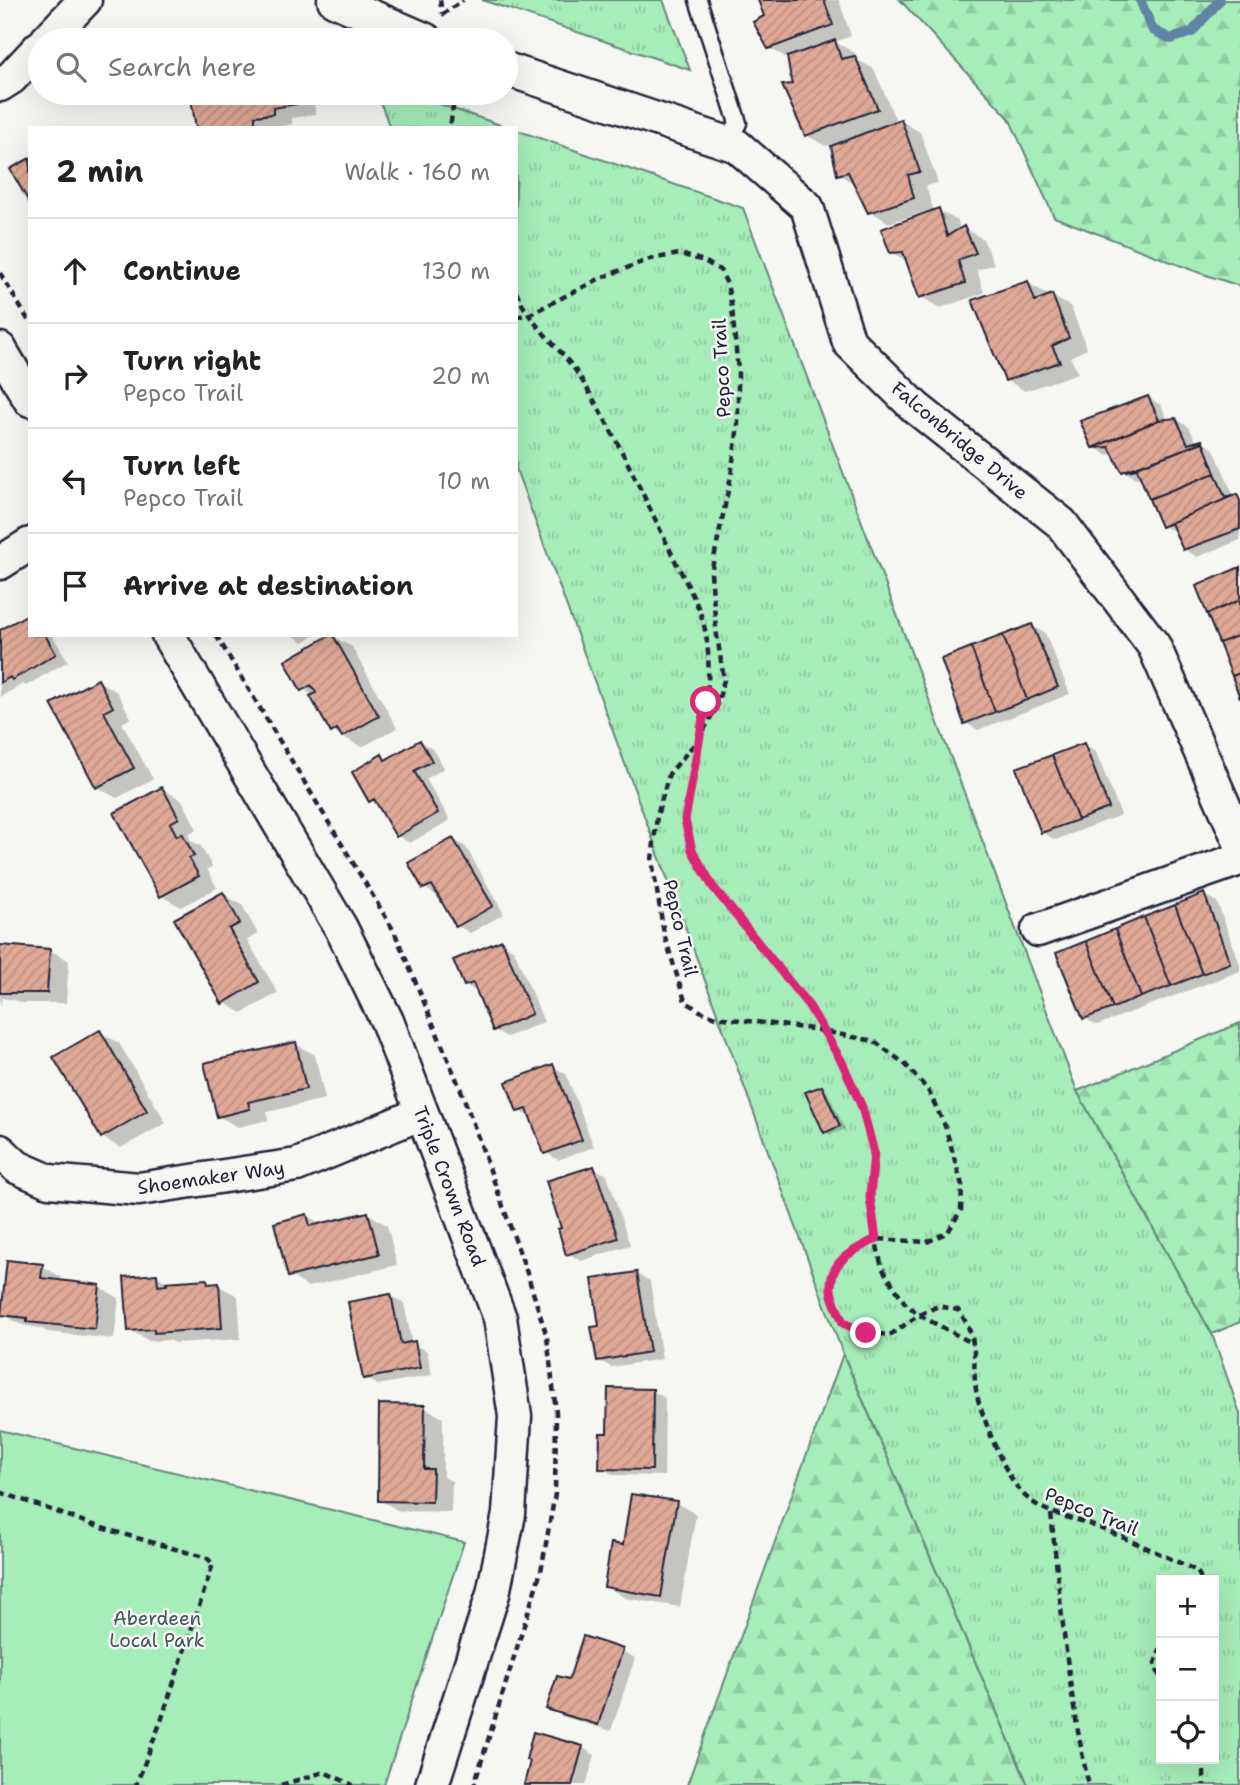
<!DOCTYPE html>
<meta charset="utf-8">
<style>
:root{--surface:#fff;--page:#f2f2f2;--text:#222;--muted:#767676;--line:#e0e0e0}
body{margin:0;font-family:"Shantell Sans",sans-serif;background:var(--page);color:var(--text)}
.controls{position:absolute;right:21px;bottom:21px;display:grid;overflow:hidden;border-radius:0px;box-shadow:0 7px 28px #0002}
.controls button{width:63px;height:63px;display:grid;place-items:center;padding:0;border:0;border-bottom:2px solid var(--line);background:var(--surface);color:var(--text);font:35px sans-serif}
.stop{position:absolute;width:21px;height:21px;margin:-16px;border:5px solid #db2777;border-radius:50%;background:#fff}
.stop.end{background:#db2777;border-color:#fff;box-shadow:0 2px 7px #0008}
.list{margin:0;padding:0;list-style:none}
h2{display:flex;justify-content:space-between;align-items:center;height:91px;margin:0;padding:0 28px;font-size:30px}
h2 small{font-size:23px;font-weight:400;color:var(--muted)}
.list li{display:grid;grid-template-columns:46px 1fr auto;gap:21px;align-items:center;box-sizing:border-box;height:105px;padding:0 28px;border-top:2px solid var(--line)}
.list b{display:block;font-size:26px;white-space:nowrap}
.list p{margin:0;font-size:23px;white-space:nowrap;color:var(--muted)}
.list em{font-size:23px;font-style:normal;color:var(--muted)}
.icon{flex:none;width:38px;height:38px;fill:none;stroke:currentColor;stroke-width:2;stroke-linecap:round;stroke-linejoin:round}
.map{position:relative;flex:none;width:1240px;height:1785px;overflow:hidden}
.search{position:absolute;background:var(--surface);box-shadow:0 7px 28px #0002;left:28px;top:28px;width:490px;height:77px;display:flex;align-items:center;gap:18px;box-sizing:border-box;padding:0 24px;border-radius:38px;color:var(--muted);font-size:26px}
.panel{position:absolute;background:var(--surface);box-shadow:0 7px 28px #0002;left:28px;top:126px;width:490px;height:511px;border-radius:0px}
.map>svg:first-child{display:block}
.grass{fill:url(#grass-tufts);stroke:#64887a;stroke-width:2;fill-rule:evenodd}
.forest{fill:url(#forest-firs);stroke:#64887a;stroke-width:2}
.park{fill:#a6edb9;stroke:#64887a;stroke-width:2}
.shadow{fill:#0003}
.lines{fill:none;stroke-linecap:round;stroke-linejoin:round}
.stream{stroke:#6085a4;stroke-width:10}
.building{fill:url(#building-hatch);stroke:#22223b;stroke-width:2}
.service-casing{stroke:#22223b;stroke-width:21}
.minor-casing{stroke:#22223b;stroke-width:37}
.path{stroke:#22223b;stroke-width:4.5;stroke-dasharray:7 5;stroke-linecap:butt}
.service{stroke:#f6f6f2;stroke-width:16}
.minor{stroke:#f6f6f2;stroke-width:32}
.route{stroke:#db2777;stroke-width:9}
.labels{text-anchor:middle;stroke-width:5;stroke-linejoin:round;paint-order:stroke}
.street-label{font-size:19px;fill:#22223b;stroke:#f6f6f2}
.park-label{font-size:19px;fill:#43555a;stroke:#f6f6f2}
</style>
<div class="map">
<svg width="1240" height="1785" viewBox="0 0 1240 1785">
<defs>
<pattern id="grass-tufts" width="24" height="20" patternUnits="userSpaceOnUse" patternTransform="scale(1.75)"><rect width="24" height="20" fill="#a6edb9"/><path d="M3 7l-1-3M5 7V3M7 7l1-3M15 17l-1-3M17 17v-4M19 17l1-3" fill="none" stroke="#8fcba0"/></pattern>
<pattern id="forest-firs" width="22" height="20" patternUnits="userSpaceOnUse" patternTransform="scale(1.75)"><rect width="22" height="20" fill="#a6edb9"/><path d="M5 1l3.5 6h-7zM16 11l3.5 6h-7z" fill="#8fcba0"/></pattern>
<pattern id="building-hatch" width="6" height="6" patternUnits="userSpaceOnUse" patternTransform="scale(1.75)"><rect width="6" height="6" fill="#e0a997"/><path d="M-1 1l2-2M0 6l6-6M5 7l2-2" fill="none" stroke="#c09183"/></pattern>
</defs>
<rect width="100%" height="100%" fill="#f6f6f2"/>
<filter id="ink" filterUnits="userSpaceOnUse"><feTurbulence type="fractalNoise" baseFrequency=".0143" numOctaves="2"/><feDisplacementMap in="SourceGraphic" scale="14" xChannelSelector="R" yChannelSelector="G"/><feConvolveMatrix kernelMatrix="1 2 1 2 8 2 1 2 1" color-interpolation-filters="sRGB"/></filter>
<g filter="url(#ink)">
<path class="grass" d="M483 0H663L690 70 482 0Z
M377 93H407L509 128H390Z
M516 130 743 208 1077 1091 1212 1334 1240 1414V1785H1028L843 1354 516 469ZM1161 1580H1214V1759H1161Z"/>
<path class="forest" d="M900 0H1240V286L1200 273 1054 217 1009 118Z
M1240 1023V1322L1212 1334 1077 1091Z
M843 1354 1028 1785H687Z"/>
<path class="park" d="M0 1430 464 1542 384 1785H0Z"/>
<path class="shadow" d="M760 0H839L851 36 835 42 855 53 856 59 874 69 897 123 901 121 920 132 938 183 926 186 934 212 938 210 958 221 960 230 964 228 983 239 994 264 977 270 984 293 940 308 921 297 908 262 891 252 931 213 930 210 889 223 870 211 857 185 838 174 841 141 826 146 806 135 789 59 769 48 766 17Z
M192 93H312L316 114 292 118V124L273 128H197Z
M1028 283 1047 294 1048 297 1052 296 1071 307 1087 349 1070 357 1078 373 1025 391 1006 380Z
M1148 398 1161 405 1168 421 1176 419 1189 427 1197 443 1202 442 1214 449 1234 497 1240 498V540L1197 557 1184 549 1177 532 1162 526 1142 477 1136 478 1123 471 1115 454 1107 455 1094 447Z
M1032 626 1045 633 1070 694 978 730 966 723Z
M0 632 52 635 68 661 26 686 23 684 0 697Z
M292 635H315L303 642Z
M332 636 352 647 397 728 362 747 332 731 314 696 303 689Z
M98 681 117 692 131 718 122 723 153 779 117 798 97 787Z
M420 742 433 749 444 768 426 779 450 820 410 843 397 836 380 806 371 801 382 757 388 760Z
M1083 745 1096 752 1121 815 1055 840 1042 832Z
M162 789 182 800 197 829 188 834 191 841 201 846 212 867 207 869 217 888 181 907 161 896Z
M453 840 466 847 504 914 470 933 458 926 440 894 437 896 425 888Z
M223 894 242 905 258 934 247 940 278 993 242 1013 223 1002Z
M1204 895 1217 902 1240 964V971L1097 1025 1084 1018Z
M501 942 514 950 544 1022 507 1037 494 1030 479 993 465 985Z
M0 947 50 950 69 961 66 1003H21L15 1000 2 998 0 1008Z
M100 1032 119 1043 166 1123 121 1148 102 1137Z
M295 1044 315 1055 325 1099 267 1112 268 1120 238 1127 218 1116Z
M553 1066 566 1074 594 1147 558 1160 545 1152 533 1119 519 1111Z
M821 1088 827 1091 845 1129 831 1135 825 1132Z
M594 1168 607 1175 630 1245 581 1261 568 1253Z
M368 1214 387 1225 397 1265 308 1287 289 1275 307 1216 323 1225Z
M42 1266 61 1277V1282L99 1287 119 1298 114 1339 48 1332 40 1328 22 1325 2 1314Z
M637 1274 650 1281 662 1359 611 1367 598 1360 601 1328Z
M156 1276 169 1283 207 1280 238 1296 241 1339 175 1343 169 1340 149 1341 130 1330Z
M391 1296 404 1303 412 1344 427 1351 432 1375 378 1385 365 1378Z
M652 1390 665 1398 664 1476 614 1475 601 1468 608 1435Z
M424 1407 443 1418V1477L452 1481 451 1512 399 1511 380 1500Z
M676 1503 696 1514 680 1607 625 1598 606 1586 624 1547Z
M622 1651 635 1658 611 1731 561 1716 548 1708Z
M582 1747 595 1755 586 1785H526L532 1762Z"/>
<g class="lines">
<path class="stream" d="M1140 0 1153 30 1171 39 1192 32 1220 0"/>
</g>
<path class="building" d="M758 0H824L833 25 768 49 753 22 764 16Z
M835 40 841 59 855 56 878 109 805 136 782 85 792 84 787 57Z
M190 93H295L297 104 273 108V114L255 116V128H196Z
M901 119 920 172 908 175 914 198 868 213 848 172 837 175 831 146Z
M30 158V204L10 169Z
M939 208 947 236 964 226 976 253 958 260 965 283 919 298 903 252 890 253 881 229Z
M1028 281 1035 301 1052 294 1069 338 1052 346 1060 362 1005 381 972 300Z
M1148 396 1159 420 1092 448 1080 421Z
M1176 418 1188 444 1202 440 1203 442 1122 472 1109 447 1093 448 1159 420Z
M1203 442 1215 473 1149 499 1137 469 1126 471Z
M1215 473 1225 497 1237 494 1161 527 1149 499Z
M1237 494 1240 501V529L1183 550 1171 523 1161 527Z
M1240 567V600L1207 614 1196 586Z
M1240 600V635L1219 643 1207 614Z
M30 613V635H45L56 654 12 680 10 677 0 683V630Z
M1032 624 1058 687 1027 700 1003 635Z
M330 635H333L379 716 342 737 337 729 331 733 310 696 316 693 311 685 301 691 285 661Z
M1003 635 1027 700 995 712 971 647Z
M1240 635V673L1232 676 1219 643Z
M971 647 995 712 964 724 941 659Z
M1240 673V698L1232 676Z
M98 679 113 707 104 712 134 768 96 788 51 704Z
M420 740 432 761 414 771 438 813 396 837 374 799 369 802 352 772 382 754 385 760Z
M1084 743 1109 808 1078 820 1052 755Z
M1052 755 1078 820 1041 833 1016 768Z
M162 787 179 818 170 823 177 836 182 833 194 856 189 858 199 876 160 897 114 813Z
M453 838 493 906 456 927 432 885 423 889 408 863Z
M223 892 240 923 229 929 259 982 222 1004 174 919Z
M1204 893 1230 963 1202 974 1175 905Z
M1175 905 1202 974 1171 986 1144 917Z
M1144 917 1171 986 1141 997 1115 929Z
M1115 929 1141 997 1113 1008 1086 941Z
M502 940 532 1014 493 1031 473 983 464 986 453 960Z
M1086 941 1113 1008 1083 1019 1056 953Z
M0 945 50 949 47 993H0Z
M100 1030 147 1111 101 1138 53 1057Z
M296 1042 306 1089 248 1102 250 1109 217 1117 204 1063Z
M553 1064 582 1140 544 1154 527 1109 517 1112 506 1082Z
M822 1086 840 1126 824 1133 805 1092Z
M594 1166 618 1238 566 1255 558 1229 561 1228 546 1181Z
M368 1212 379 1254 288 1277 274 1223 307 1214 310 1226Z
M7 1260 43 1264 41 1278 100 1285 95 1329 27 1322V1318L1 1315Z
M637 1272 650 1352 597 1361 591 1327 599 1326 592 1279Z
M157 1274 158 1286 167 1285 166 1282 207 1279 208 1284 219 1283 222 1328 154 1333V1329L128 1331 124 1277Z
M391 1294 401 1344 415 1341 420 1368 363 1379 348 1302Z
M608 1388 653 1389 652 1470 599 1469 600 1433H607Z
M379 1404 425 1405 424 1469H433L432 1502 378 1501Z
M631 1494 677 1501 661 1597 604 1587 611 1543 623 1545Z
M583 1636 623 1649 598 1725 546 1709 557 1676 569 1679Z
M533 1732 583 1746 572 1785H524L530 1761 526 1760Z"/>
<g class="lines">
<defs>
<path id="service" d="M698 0 738 123 728 142"/>
<path id="minor" d="M334 0 426 40
M47 40 85 0
M506 69 737 146 807 207 849 342 915 407 1061 523 1154 646 1240 842
M0 85 11 78 40 47
M0 349 30 400
M0 563 30 544
M168 635 341 928 387 1021 500 1318 515 1416 509 1514 493 1594 432 1785
M1038 930 1240 859
M0 1151 17 1167 49 1181 139 1189 297 1165 422 1113"/>
</defs>
<use href="#service" class="service-casing"/>
<use href="#minor" class="minor-casing"/>
<path class="path" d="M440 0 442 13
M442 15 463 0
M450 93 453 107 450 128
M0 273 30 323
M516 292C530 325 561 348 580 377 615 433 642 493 671 552 682 576 700 604 705 630 712 664 707 697 702 731
M516 317 530 314 601 278 650 259 680 254 704 261 720 270 727 284 732 308 738 371V425L731 476 711 573 716 629 724 680 717 705 701 736 669 774 657 816 652 860 664 934 685 1001 700 1011 716 1017 812 1029 874 1041 905 1064 928 1090 945 1126 962 1185 961 1210 948 1232 927 1242 876 1239 845 1255 835 1268 831 1291 843 1323 866 1333 890 1335 919 1315 938 1306 958 1310C985 1346 967 1368 980 1406 989 1432 1004 1473 1022 1493 1042 1514 1068 1516 1094 1526 1129 1539 1163 1555 1197 1571L1202 1580
M216 635 394 931 461 1090 526 1270 547 1337 556 1412 555 1494 541 1571 474 1785
M700 739 685 820 692 850 713 887 809 1006 842 1062 861 1107 875 1153 870 1197 873 1228 882 1268 905 1303 919 1315 974 1344
M0 1492 102 1528 207 1558 213 1564 161 1721 136 1785
M1051 1514C1061 1604 1068 1696 1089 1785
M1161 1647 1155 1663 1161 1681
M1204 1759V1785
M281 1785 324 1772 353 1785"/>
<use href="#service" class="service"/>
<use href="#minor" class="minor"/>
</g>
</g>
<g class="lines" filter="url(#ink)">
<path class="route" d="M706 702 685 820 692 850 713 887 809 1006 842 1062 862 1107 874 1153 870 1197 876 1239C854 1250 829 1260 831 1290 832 1301 840 1313 843 1323L866 1333"/>
</g>
<g class="labels">
<g class="street-label">
<text transform="translate(721 368) rotate(-93)" y="7">Pepco Trail</text>
<text transform="translate(960 440) rotate(40)" y="7">Falconbridge Drive</text>
<text transform="translate(681 928) rotate(77)" y="7">Pepco Trail</text>
<text transform="translate(211 1177) rotate(-8)" y="7">Shoemaker Way</text>
<text transform="translate(450 1186) rotate(69)" y="7">Triple Crown Road</text>
<text transform="translate(1092 1511) rotate(22)" y="7">Pepco Trail</text>
</g>
<g class="park-label">
<text x="157" y="1625">Aberdeen<tspan x="157" dy="22">Local Park</tspan></text>
</g>
</g>
</svg>
<div class="controls">
<button>+</button>
<button>−</button>
<button><svg class="icon" aria-label="locate" viewBox="0 0 24 24"><circle cx="12" cy="12" r="6"/><path d="M12 2v4M12 18v4M2 12h4M18 12h4"/></svg></button>
</div>
<div class="stop" style="left:706px;top:702px"></div>
<div class="stop end" style="left:866px;top:1333px"></div>
<div class="search"><svg class="icon" aria-label="search" viewBox="0 0 24 24"><circle cx="10" cy="10" r="6"/><path d="M15 15l6 6"/></svg>Search here</div>
<section class="panel">
<h2>2 min<small>Walk · 160 m</small></h2>
<ul class="list">
<li><svg class="icon" aria-label="ahead" viewBox="0 0 24 24"><path d="M12 20V5M6 11l6-6 6 6"/></svg><div><b>Continue</b></div><em>130 m</em></li>
<li><svg class="icon" aria-label="right" viewBox="0 0 24 24"><path d="M7 20v-9h11M14 6l5 5-5 5"/></svg><div><b>Turn right</b><p>Pepco Trail</p></div><em>20 m</em></li>
<li><svg class="icon" aria-label="left" viewBox="0 0 24 24"><path d="M17 20v-9H6M10 6l-5 5 5 5"/></svg><div><b>Turn left</b><p>Pepco Trail</p></div><em>10 m</em></li>
<li><svg class="icon" aria-label="arrive" viewBox="0 0 24 24"><path d="M6 21V4h12l-3 4 3 4H6"/></svg><div><b>Arrive at destination</b></div></li>
</ul>
</section>
</div>
